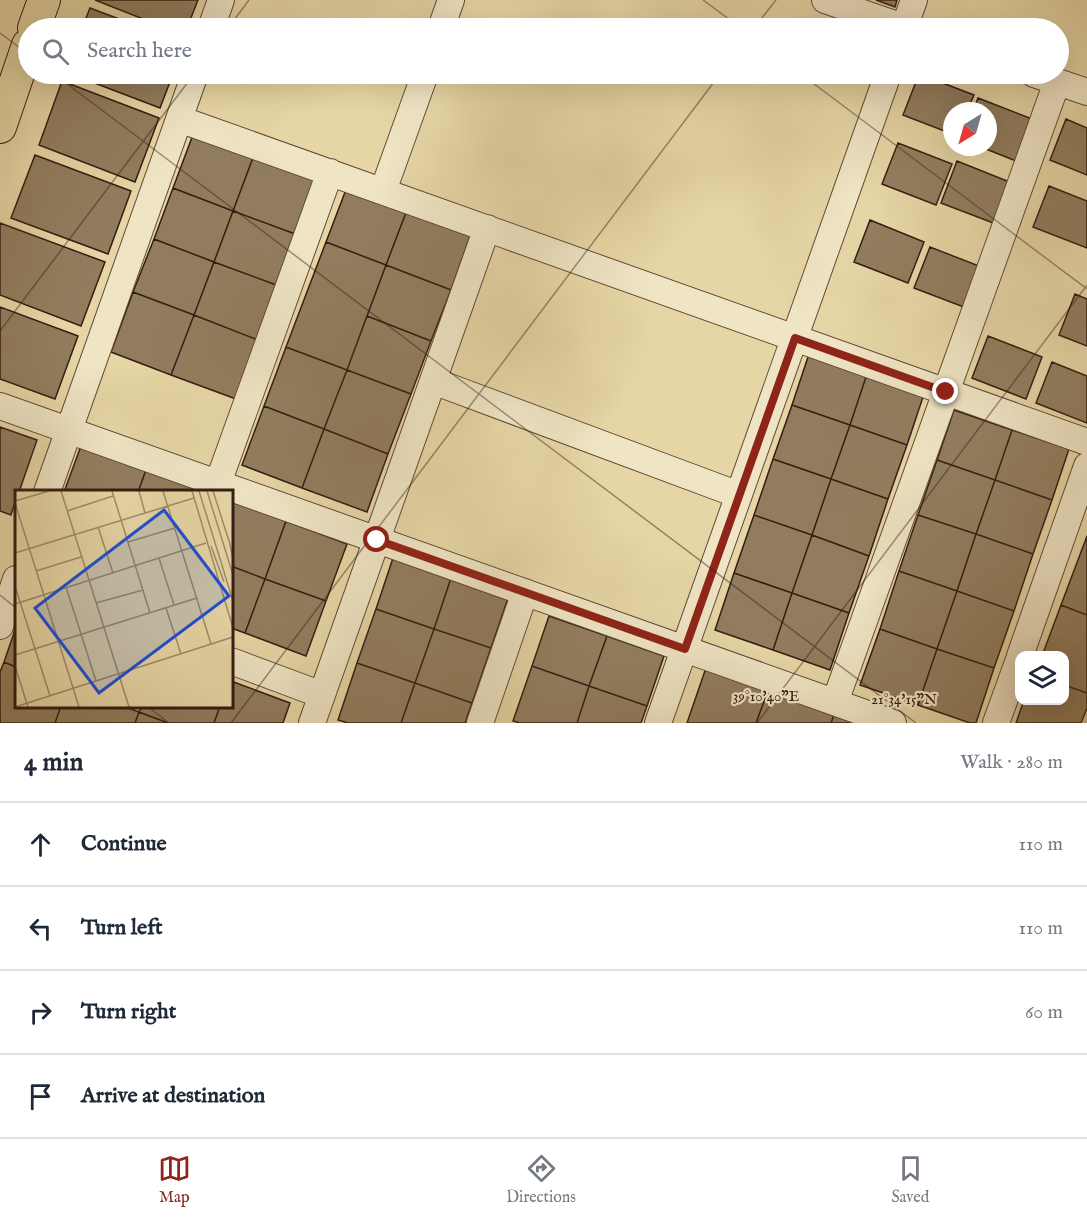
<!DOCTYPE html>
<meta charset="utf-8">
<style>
:root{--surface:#fff;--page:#f6f6f7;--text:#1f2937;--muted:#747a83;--line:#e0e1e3;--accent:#8f2418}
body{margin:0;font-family:"IM FELL English",serif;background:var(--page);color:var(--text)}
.controls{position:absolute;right:18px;bottom:18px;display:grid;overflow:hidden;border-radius:12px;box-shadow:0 6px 24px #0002}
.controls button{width:54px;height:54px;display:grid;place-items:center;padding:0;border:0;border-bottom:2px solid var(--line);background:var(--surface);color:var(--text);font:30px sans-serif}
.compass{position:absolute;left:943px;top:102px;width:54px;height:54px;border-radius:50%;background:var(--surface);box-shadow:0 6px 24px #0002;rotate:217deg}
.stop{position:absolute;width:18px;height:18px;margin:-14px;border:4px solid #8f2418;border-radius:50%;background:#fff}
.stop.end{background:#8f2418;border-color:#fff;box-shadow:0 2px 6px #0008}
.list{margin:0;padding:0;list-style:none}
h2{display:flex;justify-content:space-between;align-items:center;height:78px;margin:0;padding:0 24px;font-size:26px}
h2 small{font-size:20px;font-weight:400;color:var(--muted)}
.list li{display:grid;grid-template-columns:39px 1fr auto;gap:18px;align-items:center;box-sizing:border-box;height:84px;padding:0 24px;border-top:2px solid var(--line)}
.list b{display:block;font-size:22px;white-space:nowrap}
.list em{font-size:20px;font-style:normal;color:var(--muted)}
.icon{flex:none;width:33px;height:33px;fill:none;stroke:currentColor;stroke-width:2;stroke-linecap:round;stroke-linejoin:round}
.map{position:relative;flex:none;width:1087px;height:723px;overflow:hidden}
.search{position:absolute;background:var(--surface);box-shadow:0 6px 24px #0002;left:18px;right:18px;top:18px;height:66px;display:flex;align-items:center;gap:15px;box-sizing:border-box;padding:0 21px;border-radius:33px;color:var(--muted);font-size:22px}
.sheet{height:414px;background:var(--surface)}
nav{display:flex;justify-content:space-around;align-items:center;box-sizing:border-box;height:84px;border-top:2px solid var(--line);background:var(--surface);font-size:16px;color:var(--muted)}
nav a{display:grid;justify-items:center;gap:3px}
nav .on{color:var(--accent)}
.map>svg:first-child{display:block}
.building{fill:#917d5e;stroke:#351c12;stroke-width:1.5}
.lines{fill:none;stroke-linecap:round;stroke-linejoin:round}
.minor-casing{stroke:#614a37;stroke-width:28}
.major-casing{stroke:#351c12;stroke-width:34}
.minor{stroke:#efe4c4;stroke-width:26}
.major{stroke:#e6d6a5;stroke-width:32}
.route{stroke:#8f2418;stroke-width:8}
.ticks{fill:none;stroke:#351c12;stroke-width:1.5;stroke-opacity:0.45}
.inset-road{fill:none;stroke:#9f8c6a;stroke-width:1.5}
.view{fill:#1d4ed8;fill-opacity:0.15;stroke:#1d4ed8;stroke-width:3}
.inset-edge{fill:none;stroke:#351c12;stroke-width:3}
.ticks-label{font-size:15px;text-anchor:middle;fill:#351c12;stroke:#efe4c4;stroke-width:4.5;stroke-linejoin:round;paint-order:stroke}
</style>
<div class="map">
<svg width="1087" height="723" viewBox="0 0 1087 723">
<rect width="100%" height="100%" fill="#e6d6a5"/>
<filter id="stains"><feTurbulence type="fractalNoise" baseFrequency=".00333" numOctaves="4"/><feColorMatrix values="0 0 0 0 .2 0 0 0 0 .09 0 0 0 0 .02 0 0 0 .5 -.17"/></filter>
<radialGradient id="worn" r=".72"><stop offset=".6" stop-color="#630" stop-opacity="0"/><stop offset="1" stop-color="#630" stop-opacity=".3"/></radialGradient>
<path class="building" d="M95 0H198L187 28H166Z
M876 0H897L895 7Z
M90 8 143 28H82Z
M71 74H173L160 108Z
M919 74 974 95 967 111H952V134L903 115Z
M62 81 159 118 135 182 39 145Z
M978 98 1032 119 1016 161 981 147H988V111H973Z
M1066 119 1087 128V175L1050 160Z
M194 132 254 155 233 211 173 188Z
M898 143 952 164 936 205 882 184Z
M35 155 131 191 108 254 11 218Z
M254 155 319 180 298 235 233 211Z
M957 161 1012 183 996 224 941 203Z
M1049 186 1087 201V248L1033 227Z
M347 187 407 210 386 265 326 242Z
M173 188 233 211 214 262 154 239Z
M407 210 471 234 451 290 386 265Z
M233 211 298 235 279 286 214 262Z
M870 220 924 242 908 283 854 262Z
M0 223 105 262 81 326 0 295Z
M154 239 214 262 194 315 133 292Z
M326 242 386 265 347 370 286 347Z
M930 247 984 268 969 309 914 288Z
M214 262 279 286 258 340 194 315Z
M386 265 451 290 431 341 367 316Z
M133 292 194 315 171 375 111 352Z
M1075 294 1087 299V346L1059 335Z
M0 307 78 336 55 399 0 379Z
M194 315 258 340 236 399 171 375Z
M367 316 431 341 411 394 347 370Z
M988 336 1042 357 1026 399 972 378Z
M286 347 347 370 324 429 264 406Z
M809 354 867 374 850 425 792 405Z
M1052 362 1087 376V423L1036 403Z
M347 370 411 394 388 454 324 429Z
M867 374 924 394 907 445 850 425Z
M792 405 850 425 831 479 773 459Z
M264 406 324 429 302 488 242 465Z
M954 410 1012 430 995 480 937 460Z
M850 425 907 445 888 499 831 479Z
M0 427 37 440 19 492H16V499L11 515 0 511Z
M324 429 388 454 367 512 302 488Z
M1012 430 1069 449 1052 500 995 480Z
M81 446 146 470 138 492H64Z
M773 459 831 479 812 535 754 515Z
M937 460 995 480 976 534 918 515Z
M146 470 207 492H138Z
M831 479 888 499 869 556 812 535Z
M995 480 1052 500 1033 554 976 534Z
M231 501 286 521 265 579 231 566Z
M754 515 812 535 792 593 734 573Z
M918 515 976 534 957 591 899 571Z
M286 521 347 544 326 601 265 579Z
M976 534 1033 554 1014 611 957 591Z
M812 535 869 556 849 613 792 593Z
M1087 536V615L1061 605Z
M393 558 451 578 434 629 376 609Z
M231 566 265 579 245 633 231 628Z
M899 571 957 591 937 649 880 629Z
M734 573 792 593 773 650 715 630Z
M451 578 508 598 491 648 434 629Z
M265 579 326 601 306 656 245 633Z
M957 591 1014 611 994 668 937 649Z
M792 593 849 613 830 670 773 650Z
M1061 605 1087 615V693L1064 685V656H1042Z
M376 609 434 629 415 683 357 663Z
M549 616 607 636 589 686 532 666Z
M16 627V667L4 662Z
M434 629 491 648 472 703 415 683Z
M880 629 937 649 918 705 860 685Z
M607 636 664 656 647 706 589 686Z
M937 649 994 668 976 723H970L918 705Z
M4 662 16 667V706H61L55 723H0V672Z
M357 663 415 683 401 723H348L338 720Z
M707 665 769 688 756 723H687Z
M532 666 589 686 577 723H520L513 721Z
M231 681 290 703 283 723H214L220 706H231Z
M415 683 472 703 465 723H401Z
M1064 685 1087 693V708L1081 723H1016L1024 700H1064Z
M589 686 647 706 641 723H577Z
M769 688 835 712 831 723H756Z
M61 706H123L139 712 135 723H55Z
M141 706H220L214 723H168L139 712Z
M139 712 168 723H135Z
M835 712 864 723H831Z"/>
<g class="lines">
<defs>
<path id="minor" d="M825 0 906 28
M211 28 221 0
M441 28 451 0
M904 28 914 0
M1034 74 1087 92
M179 119 1087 442
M383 191 425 74
M433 381 739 495
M0 406 893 723
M218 483 330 172
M47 492 195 74
M0 626 16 579
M1020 656 1087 466
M231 661 322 695
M835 702 1057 82
M312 723 487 228
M480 723 525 592
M658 723 888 74
M996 723 1020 657"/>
<path id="major" d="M34 28 44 0
M0 127 28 45"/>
</defs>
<use href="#minor" class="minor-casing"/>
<use href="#major" class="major-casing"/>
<use href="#minor" class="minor"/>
<use href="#major" class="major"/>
</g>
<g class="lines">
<path class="route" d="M377 540 685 649 795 338 946 392"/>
</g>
<path class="ticks" d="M703 0 741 28M228 28 249 0M754 28 776 0M0 33 28 54M54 74 916 723M801 74 1087 289M0 331 194 74M0 595 16 608M147 706 169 723M231 723 720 74M757 723 1087 285"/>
<g transform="translate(15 490)">
<rect width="218" height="218" fill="#e6d6a5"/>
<path class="inset-road" d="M46 1 114 217M97 1 135 123M124 1 130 23M148 1 196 154M177 1 218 138M184 1 218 111M192 1 218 85M198 1 214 51M0 11 34 1M0 13 64 217M52 21 98 6M83 37 98 83M214 50 218 69M113 52 160 38M196 56 209 92M0 63 179 8M144 68 159 115M21 81 66 67M0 96 35 206M51 97 81 191M81 113 128 100M0 114 191 53M151 118 166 164M0 165 182 108M0 176 13 217M0 217 218 147"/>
<path class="view" d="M149 20 214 106 84 203 20 118Z"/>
<rect width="218" height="218" class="inset-edge"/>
</g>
<g class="ticks-label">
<text x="766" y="701">39°10'40"E</text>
<text x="904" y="704">21°34'15"N</text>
</g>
<rect width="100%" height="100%" filter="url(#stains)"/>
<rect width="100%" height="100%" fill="url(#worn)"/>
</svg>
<div class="controls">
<button><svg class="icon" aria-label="layers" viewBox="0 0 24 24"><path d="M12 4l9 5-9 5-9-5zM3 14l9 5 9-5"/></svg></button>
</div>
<svg class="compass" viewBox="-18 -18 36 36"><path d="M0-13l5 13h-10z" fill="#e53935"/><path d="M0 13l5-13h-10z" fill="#747a83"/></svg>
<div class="stop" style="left:377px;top:540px"></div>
<div class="stop end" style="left:946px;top:392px"></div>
<div class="search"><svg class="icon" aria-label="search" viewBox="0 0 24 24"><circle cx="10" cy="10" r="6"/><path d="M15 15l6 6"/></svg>Search here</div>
</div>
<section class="sheet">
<h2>4 min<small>Walk · 280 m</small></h2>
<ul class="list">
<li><svg class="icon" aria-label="ahead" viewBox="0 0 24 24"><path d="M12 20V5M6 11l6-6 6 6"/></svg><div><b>Continue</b></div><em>110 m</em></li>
<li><svg class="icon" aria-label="left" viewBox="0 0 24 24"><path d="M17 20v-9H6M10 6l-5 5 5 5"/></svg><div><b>Turn left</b></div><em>110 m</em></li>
<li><svg class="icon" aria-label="right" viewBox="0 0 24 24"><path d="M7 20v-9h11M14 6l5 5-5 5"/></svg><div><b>Turn right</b></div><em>60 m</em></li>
<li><svg class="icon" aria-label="arrive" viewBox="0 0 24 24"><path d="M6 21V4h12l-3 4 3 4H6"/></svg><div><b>Arrive at destination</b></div></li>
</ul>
</section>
<nav>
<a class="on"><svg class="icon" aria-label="map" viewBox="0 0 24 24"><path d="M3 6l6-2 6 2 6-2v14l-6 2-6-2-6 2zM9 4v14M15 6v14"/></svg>Map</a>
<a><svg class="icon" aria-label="directions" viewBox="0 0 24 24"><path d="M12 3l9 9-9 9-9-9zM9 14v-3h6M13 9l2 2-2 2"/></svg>Directions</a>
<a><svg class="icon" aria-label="saved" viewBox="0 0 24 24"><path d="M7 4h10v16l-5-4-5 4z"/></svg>Saved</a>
</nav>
